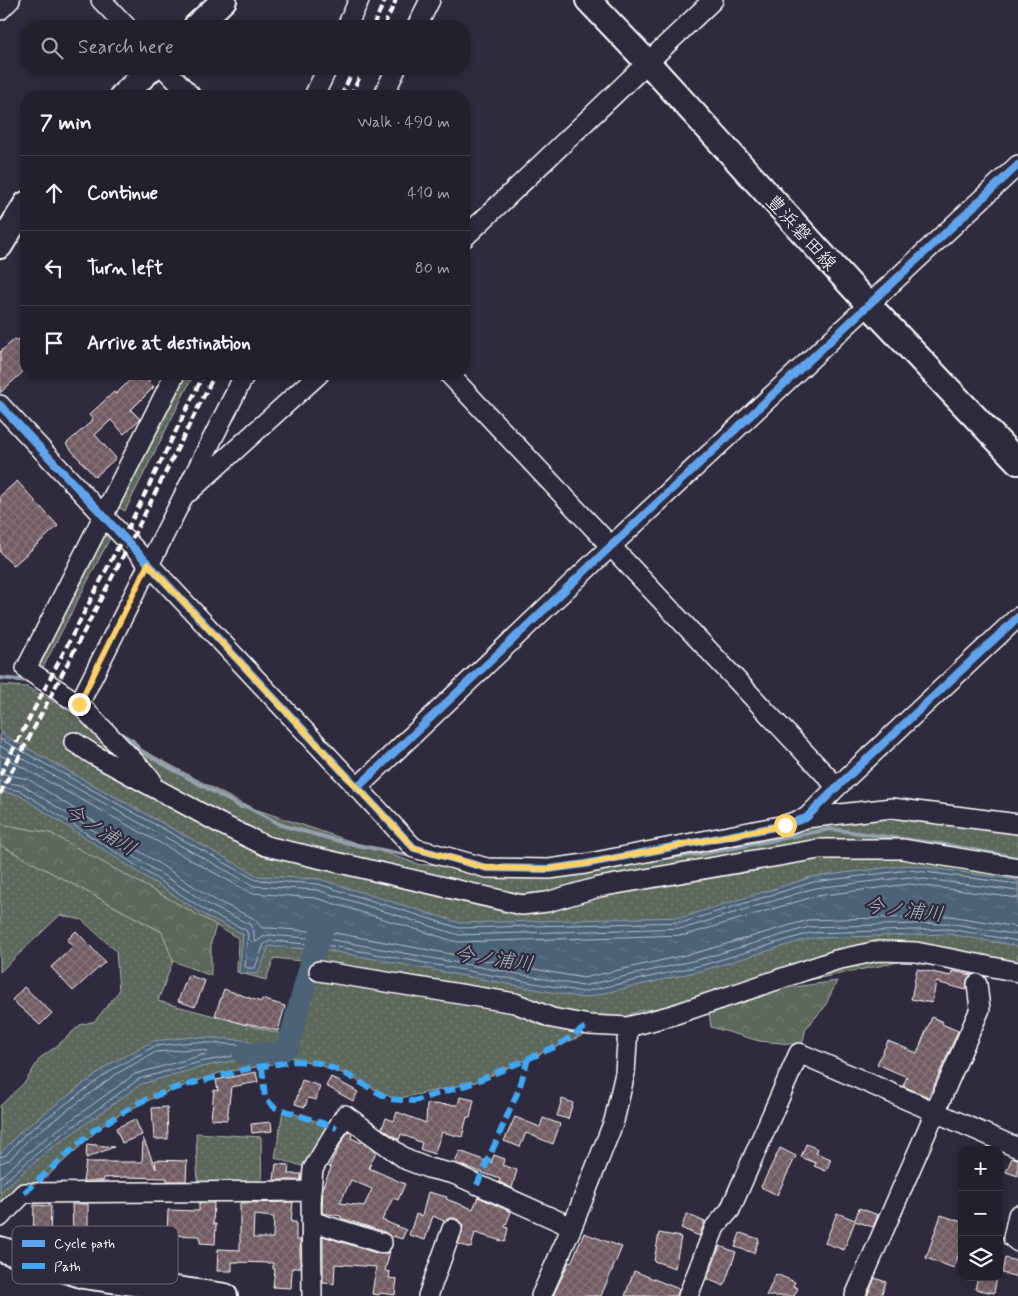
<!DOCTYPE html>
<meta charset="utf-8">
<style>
:root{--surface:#23202e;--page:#2f2d3a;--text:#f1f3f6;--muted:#a3a3aa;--line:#403e4a}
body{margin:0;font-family:Mynerve,"Klee One",sans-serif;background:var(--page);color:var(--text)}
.controls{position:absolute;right:15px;bottom:15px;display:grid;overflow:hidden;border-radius:10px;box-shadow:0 2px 8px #0003}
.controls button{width:45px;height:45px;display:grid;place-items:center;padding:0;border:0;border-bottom:1px solid var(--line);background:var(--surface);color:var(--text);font:25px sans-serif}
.stop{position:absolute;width:15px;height:15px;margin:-11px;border:4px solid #ffd166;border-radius:50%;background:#fff}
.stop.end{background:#ffd166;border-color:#fff;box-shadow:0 1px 5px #0008}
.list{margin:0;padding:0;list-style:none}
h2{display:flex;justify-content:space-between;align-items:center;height:65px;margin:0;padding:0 20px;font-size:21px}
h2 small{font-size:16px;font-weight:400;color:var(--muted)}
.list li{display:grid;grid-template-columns:32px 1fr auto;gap:15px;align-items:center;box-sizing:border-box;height:75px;padding:0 20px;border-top:1px solid var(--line)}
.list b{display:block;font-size:19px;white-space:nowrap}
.list em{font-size:16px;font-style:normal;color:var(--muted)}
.icon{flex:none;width:28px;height:28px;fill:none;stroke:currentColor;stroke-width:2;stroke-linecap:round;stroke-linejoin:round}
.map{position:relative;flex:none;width:1018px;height:1296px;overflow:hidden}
.search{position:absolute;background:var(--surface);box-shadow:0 2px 8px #0003;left:20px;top:20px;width:450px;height:55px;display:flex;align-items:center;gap:12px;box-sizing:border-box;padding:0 18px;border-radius:20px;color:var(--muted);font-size:19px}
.panel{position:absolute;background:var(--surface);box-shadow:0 2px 8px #0003;left:20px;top:90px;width:450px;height:290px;border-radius:20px}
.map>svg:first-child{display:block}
.grass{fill:url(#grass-dots);stroke:#aeb4ae}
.forest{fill:url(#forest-crowns);stroke:#aeb4ae}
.water{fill:url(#water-ripples);stroke:#94a1ad}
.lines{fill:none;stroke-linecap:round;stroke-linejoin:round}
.shore{stroke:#b7c0c9;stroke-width:1}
.stream{stroke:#94a1ad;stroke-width:4}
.river{stroke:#4c6277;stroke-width:22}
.building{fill:url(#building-cross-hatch);stroke:#fff;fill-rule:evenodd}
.minor-casing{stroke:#fff;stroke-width:22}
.major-casing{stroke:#fff;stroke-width:28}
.minor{stroke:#2f2a3d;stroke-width:19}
.major{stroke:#2f2a3d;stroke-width:24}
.rail{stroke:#fff;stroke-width:4;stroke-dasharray:8 4;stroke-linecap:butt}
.quiet{stroke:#3fa9f5;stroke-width:6;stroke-dasharray:12 6;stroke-linecap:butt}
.cycleway-casing{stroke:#2f2a3d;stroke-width:11}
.cycleway{stroke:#60a3ed;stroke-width:8}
.route{stroke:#ffd166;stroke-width:6}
.labels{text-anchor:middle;stroke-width:4.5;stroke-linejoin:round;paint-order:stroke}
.street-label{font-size:19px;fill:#fff;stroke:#2f2a3d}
.water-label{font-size:20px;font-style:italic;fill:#aeb8c2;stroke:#2f2a3d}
.key{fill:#2f2a3d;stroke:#6d6a77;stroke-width:1}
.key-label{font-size:14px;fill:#fff}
</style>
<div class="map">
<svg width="1018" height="1296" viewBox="0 0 1018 1296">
<defs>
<pattern id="grass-dots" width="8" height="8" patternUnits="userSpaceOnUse" patternTransform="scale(1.25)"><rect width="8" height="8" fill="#5d685d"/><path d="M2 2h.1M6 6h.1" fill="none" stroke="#757f75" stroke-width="1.8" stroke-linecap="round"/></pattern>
<pattern id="forest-crowns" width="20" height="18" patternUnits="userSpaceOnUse" patternTransform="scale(1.25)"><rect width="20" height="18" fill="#5d685d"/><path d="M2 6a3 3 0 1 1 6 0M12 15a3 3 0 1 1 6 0" fill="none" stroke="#757f75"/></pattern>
<pattern id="water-ripples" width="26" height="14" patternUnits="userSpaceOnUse" patternTransform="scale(1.25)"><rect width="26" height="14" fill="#4c6277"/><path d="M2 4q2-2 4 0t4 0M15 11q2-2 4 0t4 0" fill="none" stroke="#677a8b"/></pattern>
<pattern id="building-cross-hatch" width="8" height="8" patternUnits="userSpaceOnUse" patternTransform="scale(1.25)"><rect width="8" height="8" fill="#725b63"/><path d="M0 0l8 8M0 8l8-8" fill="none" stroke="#87747a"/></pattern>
</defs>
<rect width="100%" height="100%" fill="#2f2a3d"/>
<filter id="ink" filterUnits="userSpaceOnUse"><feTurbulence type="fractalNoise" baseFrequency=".02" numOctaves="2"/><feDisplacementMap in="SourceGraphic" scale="10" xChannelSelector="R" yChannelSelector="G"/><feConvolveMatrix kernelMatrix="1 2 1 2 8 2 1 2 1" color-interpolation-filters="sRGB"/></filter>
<g filter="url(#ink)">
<path class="grass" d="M175 374H194L125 511 110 502Z
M101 531 110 538 38 677 26 669Z
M0 685 27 687 246 806 421 865 550 860 808 824 870 810 1016 824 1018 843V971L933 955 736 995 639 1011 473 1083 395 1099 336 1070 288 1056 284 1060 269 1065 219 1073 159 1095 109 1120 0 1219V1106L26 1081 40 1058 58 1045 80 1025 95 1021 119 991 116 951 82 920 60 915 0 972V845L162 932 174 958 158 1001 282 1034 301 961 274 958 266 980 237 972 238 938 50 833 0 824Z
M283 1110 337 1128 313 1169 275 1158Z
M196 1133 261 1137 262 1192H198Z"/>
<path class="forest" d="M0 824 50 833 216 925 211 943V976L173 961 162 932 0 845Z
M837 981 824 1008 806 1028 802 1045 759 1041 711 1027 709 1011 736 995Z"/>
<path class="water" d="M0 733 258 876 319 879 460 923 683 917 812 877 909 865 1018 880V946L949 934 811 938 704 970 583 998 331 951 269 946 258 974 239 973 243 934 206 916 19 795 0 792Z
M193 1037 244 1040 274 1053 201 1067 141 1084 49 1150 0 1192V1154L21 1131 110 1064 153 1041Z"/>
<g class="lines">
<path class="shore" d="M0 739 256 880 318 884 459 928 684 922 813 882 909 870 1018 884
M0 746 254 886 317 890 459 935 685 928 815 888 909 877 1018 891
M0 755 251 893 316 898 457 942 686 935 816 896 909 884 1018 898
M0 773 28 779 215 900 253 918 262 928H271L335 933 583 978 699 952 808 920 950 916 1018 927
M0 781 24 786 211 906 249 924 254 931V940L256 942 263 937 269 935 333 940 583 986 701 959 809 927 949 923 1018 935
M0 787 21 791 208 912 246 930 248 935 245 966 247 968H255L264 944 270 941 332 946 583 992 703 965 810 933 949 929 1018 941
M0 1157 6 1155 25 1134 113 1069 155 1046 193 1042 243 1045 250 1049 249 1053 200 1062 139 1079 46 1146 0 1185
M0 1163 9 1160 29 1139 116 1074 156 1052 193 1049 208 1051 206 1054 135 1074 42 1141 0 1177"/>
<path class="stream" d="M0 678 29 681 32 683
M116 731 133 741 140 751 241 807 246 806 281 825 343 842 411 856
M665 858 702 854 830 829 946 845 1018 858"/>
<path class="river" d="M244 1054 280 1053 288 1046 313 956 323 927"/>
</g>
<path class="building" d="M26 332V369L0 393V352L15 339 17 341Z
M136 374H141L154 387 131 410 140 419 124 434 111 420 95 435 116 458 95 477 66 444 93 420 89 415 114 392 116 394Z
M17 481 58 526 13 566 0 552V496Z
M76 931 105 962 73 991 51 967 73 947 67 940Z
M917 969 951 976 952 971 971 975 967 980 966 990 936 982 932 1003 911 999Z
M188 975 205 981 195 1007 178 1001Z
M24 987 52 1013 40 1025 12 1000Z
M224 989 261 1002 262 999 285 1006 278 1031 246 1023V1025L215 1015Z
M932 1017 943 1022 942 1024 958 1031 929 1097 903 1086 907 1077 877 1064 888 1041 917 1053Z
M256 1072 258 1082 231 1087 227 1120 211 1119 214 1090 218 1091 216 1080Z
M331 1077 358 1092 353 1101 326 1086Z
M302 1080 320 1086 316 1100 308 1098 305 1107 295 1104Z
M460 1097 474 1100 470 1118 467 1117 462 1137 442 1132 434 1154 420 1149 422 1143 401 1134 399 1140 382 1128 386 1118 394 1121 397 1112 426 1123 427 1104 458 1105Z
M562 1099 573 1103 568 1119 557 1116Z
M167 1107 168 1139H154L152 1108Z
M515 1117 540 1127 543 1118 560 1124 553 1144 526 1133 520 1147 504 1141Z
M135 1119 142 1135 122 1143 116 1128Z
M271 1122 272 1131 252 1133 251 1124Z
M348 1131 352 1134 351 1138 368 1146 376 1152 369 1168 405 1184 398 1200 393 1198 382 1220 406 1230 402 1239 393 1236 392 1239 385 1232 341 1218V1216L322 1213 323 1186 331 1168 329 1167 337 1151ZM351 1180 372 1189 364 1206 340 1203Z
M143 1138 156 1169 155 1160 187 1161 186 1181H167V1178L125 1177 104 1178 103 1181H83L86 1162H142Z
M87 1144 114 1147 86 1158Z
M806 1144 818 1149 816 1153 831 1159 826 1171 814 1166 816 1163 801 1157Z
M780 1148 796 1156 777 1195 761 1187Z
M460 1151 491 1163 494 1155 505 1159 502 1165 517 1170 512 1188 499 1182 500 1179 455 1163Z
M1012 1158 1018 1159V1176L1006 1172Z
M276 1164 289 1165 288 1174H301V1180H274Z
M428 1192 447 1197 446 1199 473 1209 478 1197 511 1212 505 1227 508 1228 505 1242 475 1233 471 1248 458 1244 463 1227 460 1221 455 1218H450L444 1221 433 1216 425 1240 409 1235 416 1214 422 1216Z
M293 1202 291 1222H296V1240H300V1268H292L291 1288 273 1287 275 1269H273V1263L232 1262V1271H217L218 1249 240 1250V1203ZM254 1215 274 1217 273 1238H253Z
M199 1203H214L213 1224H216L215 1244 200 1243V1236L167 1235 168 1210 199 1211Z
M72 1204H88V1233H73Z
M34 1205 51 1206 50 1247 33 1245Z
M859 1208 878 1215 873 1227 855 1221 844 1250 825 1243 837 1213 855 1220Z
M687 1214 705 1222 699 1236 681 1228Z
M941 1215 962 1222V1245L954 1268 926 1258Z
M584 1233 622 1247 601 1296H553L569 1262 571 1263Z
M659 1233 681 1237 675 1268 654 1261Z
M740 1233 759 1239 754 1253 735 1247Z
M323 1236 379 1254H385L390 1251 385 1271 390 1272 389 1278 397 1279 395 1295 380 1293 379 1295 372 1294 376 1267 335 1264 334 1284 323 1283Z
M720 1246 736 1252 724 1286 707 1279Z
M1005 1258 1018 1261V1277L1002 1273Z
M634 1271 679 1289 677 1296H625Z
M776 1274 795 1282 793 1286 798 1288 794 1296H766Z
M978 1277H997L994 1293 975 1289Z
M875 1278 886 1282 881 1296H867Z"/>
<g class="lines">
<defs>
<path id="minor" d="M101 0 126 26
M0 10 10 0
M347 26 359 0
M417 26 430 0
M165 69 191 96
M314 96 327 69
M383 96 396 69
M464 238 713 0
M449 374 837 787
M0 405 414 848 487 868 549 869 585 864 785 825 806 818 837 787 1018 617
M189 492 319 374
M79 704 26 669 175 374
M74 742 94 755 221 824 266 846 522 905 547 902 599 887 819 849H902L1018 868
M151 779 79 704 245 374
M357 788 611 546 1018 165
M806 818 892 808 1018 824
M319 971 515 1003 552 1018 589 1025 628 1027 673 1015 836 960 878 951 916 952 1018 972
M1018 1215 1013 1238 1018 1242
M0 1217 24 1193 311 1191
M311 1221 382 1243
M312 1296 311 1191 313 1169 345 1115 407 1160 428 1168 454 1174 572 1227
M428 1296 452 1229
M541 1296 572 1227 614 1121 625 1073 628 1027
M688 1296 715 1227 730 1210 799 1053 1018 1148
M855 1296 980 1009 977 984"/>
<path id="major" d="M588 0 648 63 868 304 1018 462
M196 26 224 0
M122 96 151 69
M0 246 26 204
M0 1249 84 1276 225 1296"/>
</defs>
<use href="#minor" class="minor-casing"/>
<use href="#major" class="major-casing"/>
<use href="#minor" class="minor"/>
<use href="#major" class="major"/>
<path class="rail" d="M373 26 385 0
M384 26 396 0
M341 96 354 69
M350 96 364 69
M0 775 131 522 204 374
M0 794 137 529 215 374"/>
<path class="quiet" d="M262 1066 265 1098 274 1107 337 1128
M477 1185 519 1089 528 1059
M24 1193 94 1130 140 1102 175 1088 246 1069 295 1061 320 1063 346 1074 389 1099 414 1101 473 1083 557 1046 589 1025"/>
<defs>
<path id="cycleway" d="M0 405 414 848 487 868 549 869 585 864 785 825 806 818 837 787 1018 617
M357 788 611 546 1018 165"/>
</defs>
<use href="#cycleway" class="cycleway-casing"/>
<use href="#cycleway" class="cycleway"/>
</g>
</g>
<g class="lines" filter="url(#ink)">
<path class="route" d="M79 704 148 564 414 848 487 868 549 869 585 864 785 825"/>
</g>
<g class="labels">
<g class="street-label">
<text transform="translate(802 232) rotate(48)" y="7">豊浜磐田線</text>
</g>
<g class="water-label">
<text transform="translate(101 829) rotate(32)" y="7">今ノ浦川</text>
<text transform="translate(904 909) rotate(7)" y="7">今ノ浦川</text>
<text transform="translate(494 958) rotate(8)" y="7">今ノ浦川</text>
</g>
</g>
<rect x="12" y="1226" width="166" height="58" rx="8" class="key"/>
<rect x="22" y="1240" width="23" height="7" fill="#60a3ed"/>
<rect x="22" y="1263" width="23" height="6" fill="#3fa9f5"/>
<g class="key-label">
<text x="54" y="1248">Cycle path</text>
<text x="54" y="1271">Path</text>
</g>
</svg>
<div class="controls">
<button>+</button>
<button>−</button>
<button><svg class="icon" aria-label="layers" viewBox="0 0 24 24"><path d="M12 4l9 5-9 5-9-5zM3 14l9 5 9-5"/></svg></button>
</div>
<div class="stop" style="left:785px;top:825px"></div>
<div class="stop end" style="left:79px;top:704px"></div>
<div class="search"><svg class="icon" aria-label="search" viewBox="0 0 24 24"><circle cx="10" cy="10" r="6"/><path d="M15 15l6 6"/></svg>Search here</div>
<section class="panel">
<h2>7 min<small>Walk · 490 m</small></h2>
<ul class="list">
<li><svg class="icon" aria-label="ahead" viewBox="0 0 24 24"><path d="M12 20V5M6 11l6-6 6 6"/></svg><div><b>Continue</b></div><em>410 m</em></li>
<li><svg class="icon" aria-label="left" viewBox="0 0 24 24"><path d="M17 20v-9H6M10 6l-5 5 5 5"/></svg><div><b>Turn left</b></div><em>80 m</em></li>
<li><svg class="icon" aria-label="arrive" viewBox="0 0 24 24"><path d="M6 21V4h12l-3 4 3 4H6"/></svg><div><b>Arrive at destination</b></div></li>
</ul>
</section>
</div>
